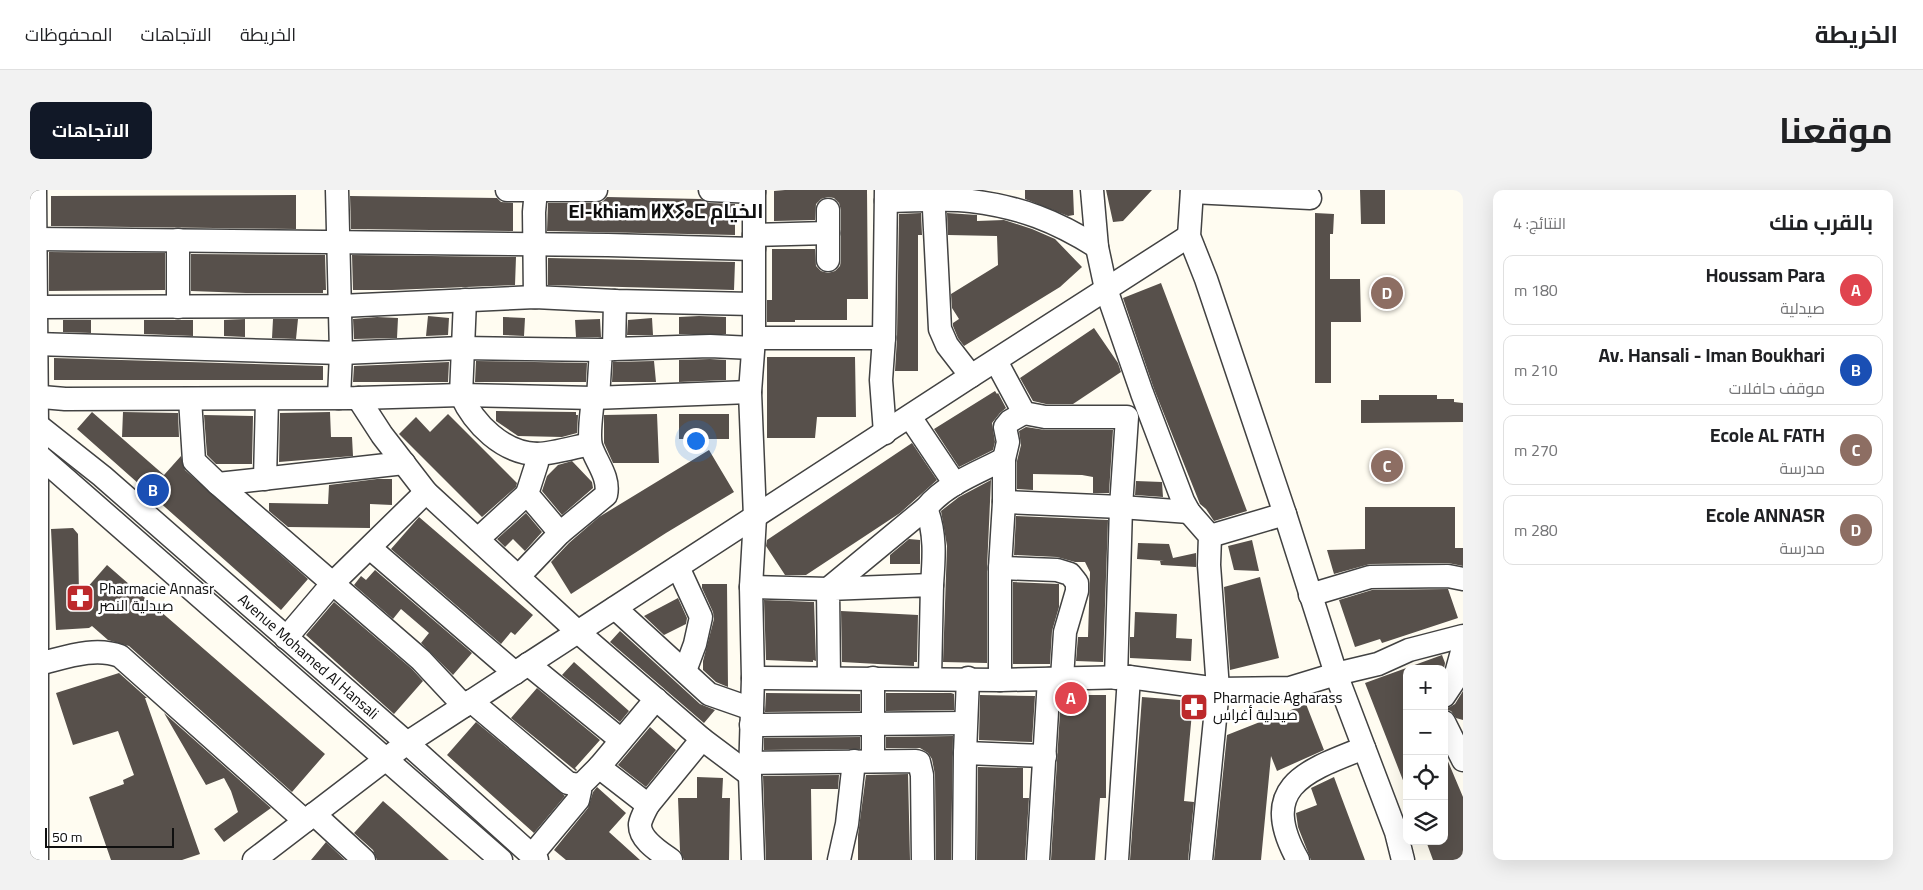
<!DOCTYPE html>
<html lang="ar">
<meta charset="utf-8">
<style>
:root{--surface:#fff;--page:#f2f2f2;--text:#202124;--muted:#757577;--line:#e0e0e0;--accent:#111827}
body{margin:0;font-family:Georgia,Cairo,"Noto Sans Tifinagh",serif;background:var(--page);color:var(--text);direction:rtl}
.controls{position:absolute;right:15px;bottom:15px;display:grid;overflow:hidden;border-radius:10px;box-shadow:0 5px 20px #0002}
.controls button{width:45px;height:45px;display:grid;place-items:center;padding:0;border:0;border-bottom:1px solid var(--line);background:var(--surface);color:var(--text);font:25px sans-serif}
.scale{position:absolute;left:15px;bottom:12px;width:129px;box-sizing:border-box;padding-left:5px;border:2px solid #0f0f0f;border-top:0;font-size:14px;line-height:18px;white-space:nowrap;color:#0f0f0f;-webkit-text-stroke:4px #fff;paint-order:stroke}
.you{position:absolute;left:665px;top:250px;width:18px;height:18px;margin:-12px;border:4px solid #fff;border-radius:50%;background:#1a73e8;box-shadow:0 0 0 8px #1a73e833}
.badge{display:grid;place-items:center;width:32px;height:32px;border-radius:50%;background:var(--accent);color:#fff;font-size:16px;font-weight:700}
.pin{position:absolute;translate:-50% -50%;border:2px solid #fff;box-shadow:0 1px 5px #0006}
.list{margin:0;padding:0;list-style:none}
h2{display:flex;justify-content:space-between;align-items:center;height:65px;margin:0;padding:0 20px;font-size:21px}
h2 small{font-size:16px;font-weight:400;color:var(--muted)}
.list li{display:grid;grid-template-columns:32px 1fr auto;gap:15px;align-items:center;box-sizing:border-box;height:70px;margin:0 10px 10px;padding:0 10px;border:1px solid var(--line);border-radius:10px}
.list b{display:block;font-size:19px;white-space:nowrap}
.list p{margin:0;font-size:16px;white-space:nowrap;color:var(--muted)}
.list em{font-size:16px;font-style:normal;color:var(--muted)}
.icon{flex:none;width:28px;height:28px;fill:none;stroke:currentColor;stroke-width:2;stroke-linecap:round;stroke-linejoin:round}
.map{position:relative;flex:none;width:1433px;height:670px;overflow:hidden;direction:ltr;border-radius:10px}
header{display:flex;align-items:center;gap:30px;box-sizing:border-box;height:70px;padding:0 25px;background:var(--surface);border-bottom:1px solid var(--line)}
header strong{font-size:24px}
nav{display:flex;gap:28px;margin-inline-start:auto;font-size:18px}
.intro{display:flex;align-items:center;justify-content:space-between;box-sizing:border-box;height:120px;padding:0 30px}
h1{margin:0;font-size:35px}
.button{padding:12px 22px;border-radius:10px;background:var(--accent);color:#fff;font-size:18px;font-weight:700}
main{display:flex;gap:30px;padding:0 30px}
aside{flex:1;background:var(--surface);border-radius:10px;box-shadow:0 5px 20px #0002}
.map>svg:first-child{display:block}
.building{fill:#57504b}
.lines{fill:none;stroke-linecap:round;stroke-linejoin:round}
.minor-casing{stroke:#424242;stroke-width:25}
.minor{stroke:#fff;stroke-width:22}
.labels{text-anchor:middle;stroke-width:5;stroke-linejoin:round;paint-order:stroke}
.poi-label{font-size:15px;fill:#0f0f0f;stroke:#fff;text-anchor:start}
.street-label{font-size:15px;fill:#0f0f0f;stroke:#fff}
.district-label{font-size:20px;font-weight:bold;fill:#0f0f0f;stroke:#fff}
</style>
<header>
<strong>الخريطة</strong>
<nav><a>الخريطة</a><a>الاتجاهات</a><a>المحفوظات</a></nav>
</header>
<div class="intro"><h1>موقعنا</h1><a class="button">الاتجاهات</a></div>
<main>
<aside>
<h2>بالقرب منك<small>النتائج: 4</small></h2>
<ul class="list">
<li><span class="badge" style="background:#e0444e">A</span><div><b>Houssam Para</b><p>صيدلية</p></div><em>180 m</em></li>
<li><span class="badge" style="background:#1a4fb4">B</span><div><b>Av. Hansali - Iman Boukhari</b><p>موقف حافلات</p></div><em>210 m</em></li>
<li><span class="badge" style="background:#8d6e63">C</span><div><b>Ecole AL FATH</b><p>مدرسة</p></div><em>270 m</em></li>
<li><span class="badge" style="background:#8d6e63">D</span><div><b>Ecole ANNASR</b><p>مدرسة</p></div><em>280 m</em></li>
</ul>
</aside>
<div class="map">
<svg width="1433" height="670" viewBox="0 0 1433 670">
<rect width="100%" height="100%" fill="#fffcf1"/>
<path class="building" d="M755 0H837L838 109H817V130H765V132H737V110H742V59H785L786 76 791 81 798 83 805 81 810 76 811 70V20L809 13 804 8 798 7 791 9 786 14 785 30 744 31V1Z
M995 0H1043L1044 25 1038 26 995 9Z
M1076 0H1122L1093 31 1083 32Z
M1330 0H1355V34H1331Z
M266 5V39L21 36V6Z
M320 6 467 8 471 12 483 13V41L321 39Z
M577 7 671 9 679 13 705 14V45L517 41 518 13H566L572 12Z
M891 23 892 45H888V181H865L867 148 869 24Z
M917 23 947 25V31L974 30 1002 39 1025 49 1052 77 1030 97 934 156 928 148 923 136V133L929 129 922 118 921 104 968 75 967 46 918 45Z
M1285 23 1304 24 1303 44H1300V89H1330L1331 132H1301V193H1285Z
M19 62 135 63V100L19 101Z
M161 64 295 65 296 100H293V103H216L161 101Z
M322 65 486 67 485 95 362 100H323Z
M518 68 705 72 704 100 518 95Z
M1131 93 1168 191 1217 321 1184 331 1176 319 1170 314 1124 199 1093 108Z
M398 126 419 128 418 145 396 146Z
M669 126 696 127V144H649V127Z
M347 127 368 128 367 148 324 149 323 129Z
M473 127 495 128 494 146 473 145Z
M622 128 623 145H597L598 130Z
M215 129V147L194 146V130Z
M243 129H268L266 149 242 148Z
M570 129 571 147H546L545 130Z
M33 130H61V143L33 142Z
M114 130H163V146L114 144Z
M1064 138 1088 173 1091 182 1043 214H1016L1003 211 990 188Z
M737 167H825L826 227H787L785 248H737Z
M24 168 293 176V190H24Z
M680 169 696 170V190L649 192V170Z
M446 171 557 173 556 192H445Z
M624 171 626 192H582L583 172Z
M419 172 418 192H323L324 176Z
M965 201 967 204 968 203 976 218 970 223 962 233 965 252 963 260 929 277 904 239Z
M1349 205H1407V209H1424V212L1433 213V232L1331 233V210H1349Z
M466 221 546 222V225H548L547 243 532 247 488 246 466 231Z
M62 222 134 285 151 266 155 280 278 389 251 420 47 239Z
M93 222 148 223 149 247H92Z
M300 222 301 247H322L323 266 249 272 250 223Z
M418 224 487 293 486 297 452 327 369 244 386 227 400 242Z
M627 224 629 273H583L574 253V225Z
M649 224H699V249H649Z
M174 225 223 226 222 274H186L177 265Z
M996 237 1015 240H1083L1079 303H1063V287L1052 285 1003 284V300L987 299V271L991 255 989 241Z
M882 253 907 290 870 323 776 385H755L736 356 737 350Z
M679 260 704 302 636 343 541 404 521 372 539 353 569 327Z
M542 271 562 292 563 298 532 325 512 301 517 286 528 275Z
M347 289H362V315L340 314V338L258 337 239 321V313L298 314 299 295Z
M961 290 957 378V473L913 472 917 356 911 321 929 307Z
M1106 291 1132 292 1133 307 1105 305Z
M1335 317H1425V358H1433V376L1418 373 1340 374 1304 384 1297 360 1335 359Z
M496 323 512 342 495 361 483 349 475 357 467 349Z
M986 326 1078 330 1073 472 1046 471 1048 447H1058L1060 382 1055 372H1045L1027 367 984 365Z
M389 327 503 425 485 445 481 442 471 454 361 359Z
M43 338 48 344 49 407 77 375 295 564 262 602 99 456 78 450 62 436 59 438 26 440 21 339Z
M879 349 890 350V374H860V365Z
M1222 350 1229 381 1204 380 1198 356Z
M1108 353 1139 354 1143 368 1166 363V377L1131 375 1130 371H1134L1107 369Z
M345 380 442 463 423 485 391 453 399 443 371 419 363 429 324 395 331 386 336 390Z
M1230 387 1249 468 1200 480 1194 397Z
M983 392 1029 394V417L1022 441 1020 474H983Z
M672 394H697L698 497 686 492 673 480V471L684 429 683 422 672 398Z
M1418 399 1428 428 1352 453 1350 449 1325 457 1309 410 1342 400Z
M648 408 657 428 656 434 634 445 614 426Z
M734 410 784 412 786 471 783 470V472L736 470Z
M304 412 382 479 393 491 364 524 276 445Z
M811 421 888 425 887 472H884V476L812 472Z
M1105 422 1147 424 1146 448 1162 449 1161 471 1100 468V447H1104Z
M590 441 670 514 685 520 674 533 580 452Z
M1412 465 1415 473 1414 479H1377L1376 598 1335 493Z
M544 472 599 521 590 532 532 485Z
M89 483 117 508H115L170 664 152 670H81L59 607 94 594 93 590 104 585 88 541 43 555 26 503Z
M507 498 570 550 545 578 547 580 546 581 481 528Z
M1433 501V530L1426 528 1421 521 1414 519 1420 517 1425 514Z
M736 503 830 504V521L735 522Z
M856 503H921L924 504V520L856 521Z
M950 505 1005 506 1002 552 949 550Z
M1031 505H1076V608H1070L1065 670H1021Z
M1112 507 1163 511 1154 611 1164 612 1158 670H1100Z
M1276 514 1294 560 1247 581 1241 566 1231 670H1184L1197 545Z
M134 523 241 618 194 652 184 639 208 622 201 601 194 588 176 595Z
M446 532 535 606 504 643 417 565Z
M620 537 646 560 616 597 588 575Z
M923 546 921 670H906L905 585 902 569 898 563 890 558H856V547Z
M830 547V559L734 560V548Z
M1414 562 1433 607V670H1403L1396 651H1414Z
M948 577 993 578V608H999L995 670H947Z
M878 584 880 670H828V645L836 585Z
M809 585 808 599H781L782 670H736L733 586Z
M667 587 693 588 692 608H700L699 670H654L650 661 648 608H667Z
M1304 587 1311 606 1335 670H1281L1268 637 1266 623 1287 615 1281 598Z
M567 597 596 623 579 642 610 670H536L524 660 558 618 563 602Z
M353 611 368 624 419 670H347L343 660 324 643Z
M296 652 315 670H281Z"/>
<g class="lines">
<defs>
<g id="minor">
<path d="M5 0 7 234V670"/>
<path d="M307 0 311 163 309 208"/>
<path d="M477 0H566"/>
<path d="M680 0 724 2"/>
<path d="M903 0 910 139 917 155 941 186"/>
<path d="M1062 0 1067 57 1076 99 1112 203 1153 311 1159 322 1180 346 1179 375 1188 499 1171 670"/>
<path d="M1162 0 1159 46 1176 89 1255 324 1306 484 1366 642 1373 670"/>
<path d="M1162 2 1280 8"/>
<path d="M856 11C884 11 914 8 941 11 990 17 1026 31 1067 57"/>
<path d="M798 20V70"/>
<path d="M724 45 798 43"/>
<path d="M5 49 578 55 724 59"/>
<path d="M148 50V117"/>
<path d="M505 107 504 22 506 0"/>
<path d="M435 110 431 205C444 234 473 263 507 264 521 264 545 257 560 254"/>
<path d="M5 117 310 116 505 107 585 111 723 114"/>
<path d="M724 148H854"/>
<path d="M5 154 311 163 432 158 571 160"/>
<path d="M584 159 680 156 723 158"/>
<path d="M966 171 994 223 1015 227H1097L1091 317 1086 488"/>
<path d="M0 206 35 209 328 208 431 205 563 208 720 202"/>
<path d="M328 208 352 245 396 302 548 442 672 549 720 585"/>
<path d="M568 208 571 160 584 159 585 111"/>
<path d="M160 209 164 271 188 294 374 273"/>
<path d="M880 227 925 294"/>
<path id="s1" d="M0 229 72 286 377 553 507 670"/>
<path d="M855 243 851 190 854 148 856 0"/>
<path d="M0 260 7 264 471 670"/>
<path d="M507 264V273L497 304 530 343"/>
<path d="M974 269 978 252 975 237 980 231 994 223"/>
<path d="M235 289 237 209"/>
<path d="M188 294 391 470 434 516"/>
<path d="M974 312 1091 317 1159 322"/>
<path d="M896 318C906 343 904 368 902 395"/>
<path d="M1180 346 1255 324"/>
<path d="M448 349 497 304"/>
<path d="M340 358 485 483"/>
<path d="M648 377 671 427 665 454 655 481"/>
<path d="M970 378 1027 380 1040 384 1044 389 1047 393V401L1035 442 1032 488"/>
<path d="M489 386 530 343 576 305C580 287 566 272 561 256 558 244 562 221 563 208"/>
<path d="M721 397 798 399 896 318C916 294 947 283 974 269V312L970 378V490"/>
<path d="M1280 405 1340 387 1418 386 1433 389"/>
<path d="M585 418 679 504 722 519"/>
<path d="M256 448 302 394 396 302"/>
<path d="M8 474C34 468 64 456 90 466L275 631"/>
<path d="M498 474 591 550"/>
<path d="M723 488 970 490 1099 487 1188 499 1260 498 1306 484 1348 474 1379 460 1433 446"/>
<path d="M799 488 798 399 902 395 900 488"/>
<path d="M843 488V570"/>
<path d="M1414 506 1424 491 1433 458"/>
<path d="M441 511 538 593 548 595 554 592 569 577 626 509"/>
<path d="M1414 532 1433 570"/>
<path d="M721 535 935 533"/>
<path d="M935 563 1015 566"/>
<path d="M720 573 886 571 889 572 892 585 893 670"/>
<path d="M569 577 618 615C615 621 611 628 610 634 609 650 630 662 641 670"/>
<path d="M618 615 672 549"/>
<path d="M284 624 334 670"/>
<path d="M502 665 548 610 550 601 548 595"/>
<path d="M224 670 377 553 941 186 1159 46"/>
<path d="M723 670 720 585 723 488 721 397 725 327 720 202 724 148V0"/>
<path d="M809 670 817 634 824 571"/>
<path d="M934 670 935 563 938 488"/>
<path d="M1008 670 1019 489"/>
<path d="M1087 670 1099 487"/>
<path d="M1268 670C1227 597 1275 581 1334 558"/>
</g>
</defs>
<use href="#minor" class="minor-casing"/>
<use href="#minor" class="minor"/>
</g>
<defs>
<symbol id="pharmacy-square" viewBox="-11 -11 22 22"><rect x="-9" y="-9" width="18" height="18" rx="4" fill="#bd292b" stroke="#fff"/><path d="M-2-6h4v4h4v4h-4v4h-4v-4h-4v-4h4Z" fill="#fff"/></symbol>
</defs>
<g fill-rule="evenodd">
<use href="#pharmacy-square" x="34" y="392" width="32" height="32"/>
<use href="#pharmacy-square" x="1148" y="501" width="32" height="32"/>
</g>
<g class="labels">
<g class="poi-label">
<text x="69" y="404">Pharmacie Annasr<tspan x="69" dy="17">صيدلية النصر</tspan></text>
<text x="1183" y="513">Pharmacie Agharass<tspan x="1183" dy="17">صيدلية أغراس</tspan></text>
</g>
<g class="street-label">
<text dy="5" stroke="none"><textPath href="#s1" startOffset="366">Avenue Mohamed Al Hansali</textPath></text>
</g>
<g class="district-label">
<text x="636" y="28">El-khiam ⵍⵅⵢⴰⵎ الخيام</text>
</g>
</g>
</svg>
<div class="controls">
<button>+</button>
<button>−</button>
<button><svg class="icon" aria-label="locate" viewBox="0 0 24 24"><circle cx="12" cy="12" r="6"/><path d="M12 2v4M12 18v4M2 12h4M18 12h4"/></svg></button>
<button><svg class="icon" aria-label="layers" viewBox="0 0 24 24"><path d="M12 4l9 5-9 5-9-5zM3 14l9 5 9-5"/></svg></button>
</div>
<div class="scale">50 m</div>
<div class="you"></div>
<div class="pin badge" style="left:1041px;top:508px;background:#e0444e">A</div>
<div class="pin badge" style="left:123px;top:300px;background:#1a4fb4">B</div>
<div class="pin badge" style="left:1357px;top:276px;background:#8d6e63">C</div>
<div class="pin badge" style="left:1357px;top:103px;background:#8d6e63">D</div>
</div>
</main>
